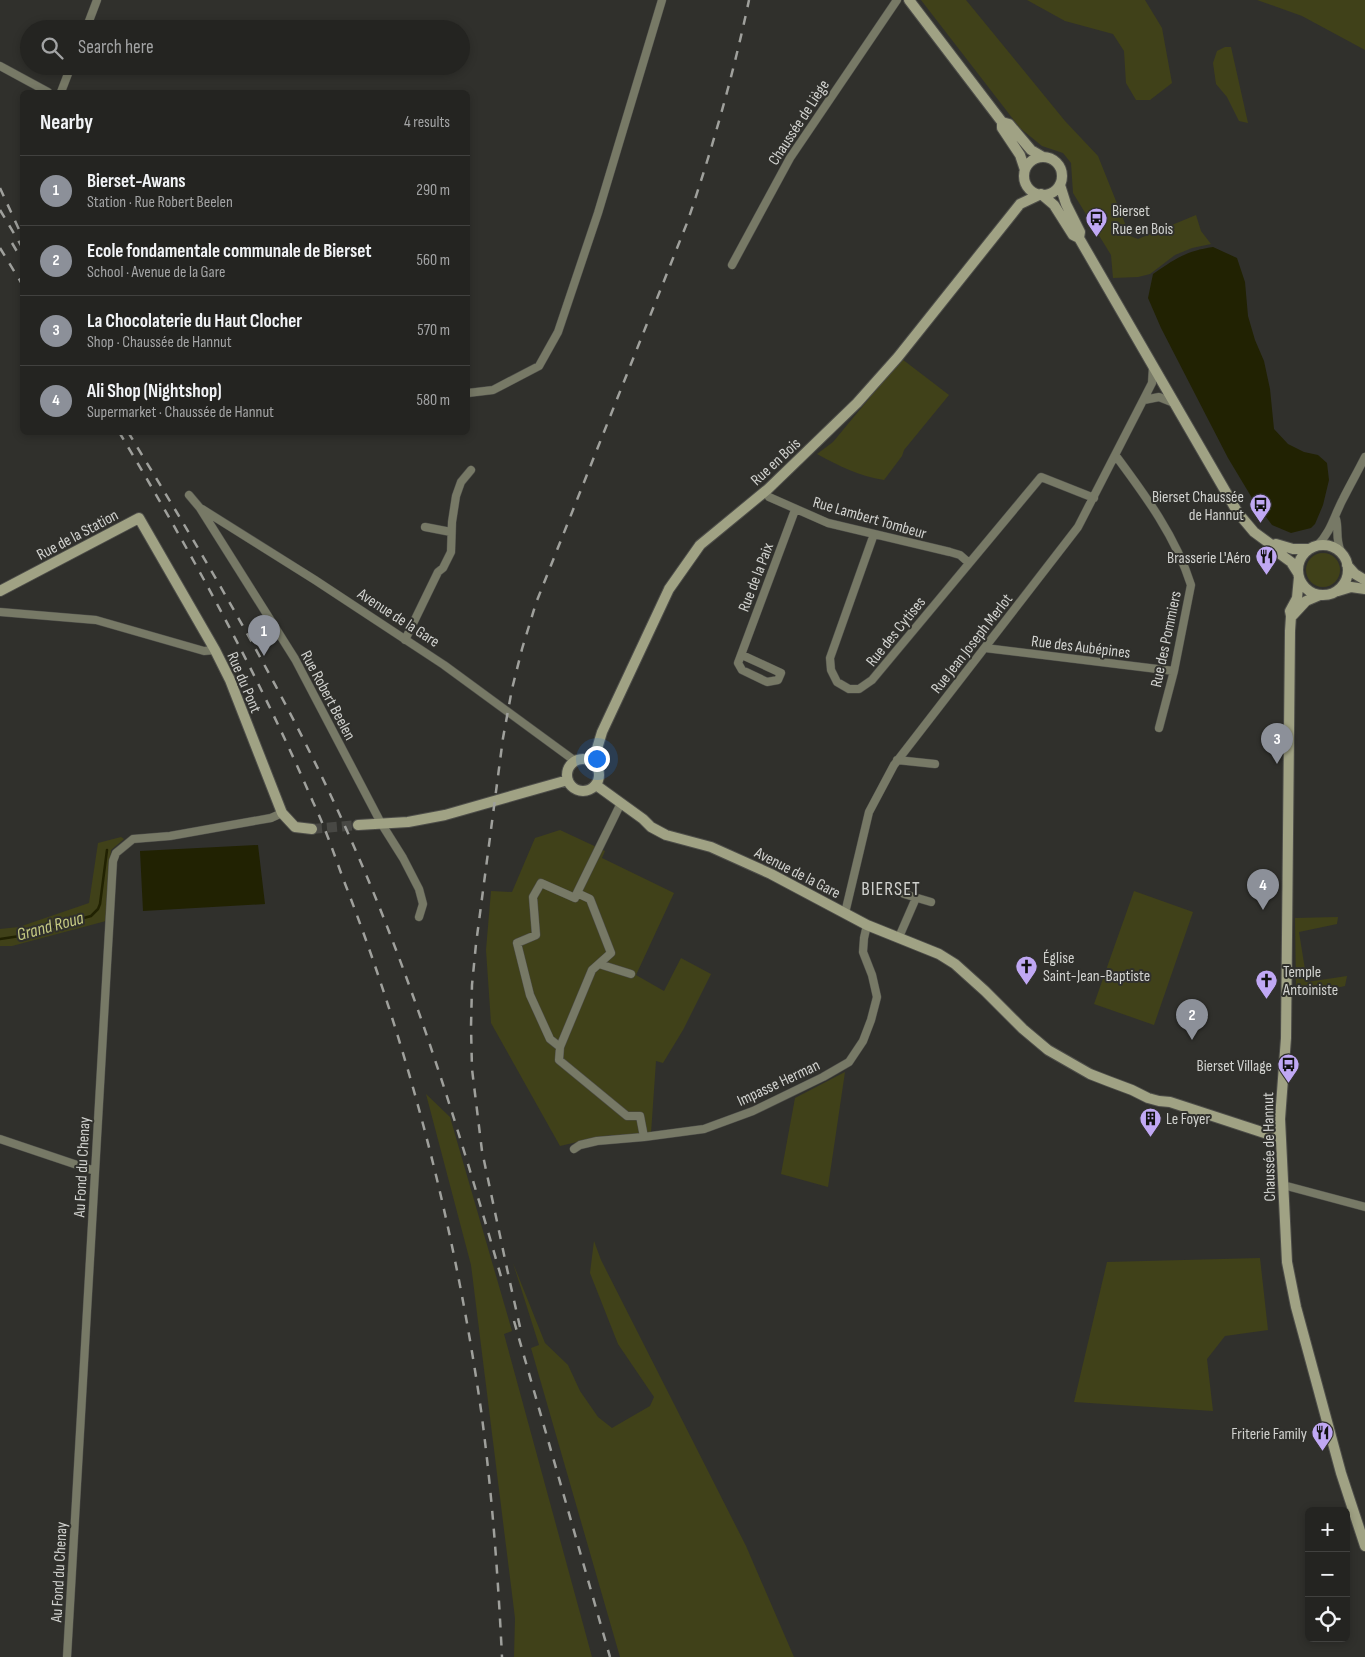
<!DOCTYPE html>
<meta charset="utf-8">
<style>
:root{--surface:#242421;--page:#2c2c2a;--text:#f1f3f6;--muted:#a3a4a5;--line:#41413f;--accent:#8c9099}
body{margin:0;font-family:"Sofia Sans Condensed",sans-serif;background:var(--page);color:var(--text)}
.controls{position:absolute;right:15px;bottom:15px;display:grid;overflow:hidden;border-radius:8px;box-shadow:0 2px 8px #0003}
.controls button{width:45px;height:45px;display:grid;place-items:center;padding:0;border:0;border-bottom:1px solid var(--line);background:var(--surface);color:var(--text);font:25px sans-serif}
.you{position:absolute;left:596px;top:758px;width:18px;height:18px;margin:-12px;border:4px solid #fff;border-radius:50%;background:#1a73e8;box-shadow:0 0 0 8px #1a73e833}
.badge{display:grid;place-items:center;width:32px;height:32px;border-radius:50%;background:var(--accent);color:#fff;font-size:16px;font-weight:700}
.pin{position:absolute;translate:-50% -41px;filter:drop-shadow(0 1px 2px #0008)}
.pin::after{content:'';position:absolute;top:26px;width:18px;height:15px;background:inherit;clip-path:polygon(0 0,100% 0,50% 100%)}
.list{margin:0;padding:0;list-style:none}
h2{display:flex;justify-content:space-between;align-items:center;height:65px;margin:0;padding:0 20px;font-size:21px}
h2 small{font-size:16px;font-weight:400;color:var(--muted)}
.list li{display:grid;grid-template-columns:32px 1fr auto;gap:15px;align-items:center;box-sizing:border-box;height:70px;padding:0 20px;border-top:1px solid var(--line)}
.list b{display:block;font-size:19px;white-space:nowrap}
.list p{margin:0;font-size:16px;white-space:nowrap;color:var(--muted)}
.list em{font-size:16px;font-style:normal;color:var(--muted)}
.icon{flex:none;width:28px;height:28px;fill:none;stroke:currentColor;stroke-width:2;stroke-linecap:round;stroke-linejoin:round}
.map{position:relative;flex:none;width:1365px;height:1657px;overflow:hidden}
.search{position:absolute;background:var(--surface);box-shadow:0 2px 8px #0003;left:20px;top:20px;width:450px;height:55px;display:flex;align-items:center;gap:12px;box-sizing:border-box;padding:0 18px;border-radius:28px;color:var(--muted);font-size:19px}
.panel{position:absolute;background:var(--surface);box-shadow:0 2px 8px #0003;left:20px;top:90px;width:450px;height:345px;border-radius:8px}
.map>svg:first-child{display:block}
.green{fill:#404119}
.water{fill:#212202}
.lines{fill:none;stroke-linecap:round;stroke-linejoin:round}
.stream{stroke:#212202;stroke-width:2.5}
.secondary-tunnel{stroke:#484844;stroke-width:10;stroke-dasharray:10 5;stroke-linecap:butt}
.street-casing{stroke:#4d4d49;stroke-width:9}
.secondary-casing{stroke:#4d4d49;stroke-width:12}
.street{stroke:#777966;stroke-width:8}
.secondary{stroke:#a0a284;stroke-width:10}
.rail{stroke:#9fa09c;stroke-width:2.5;stroke-dasharray:9 9;stroke-linecap:butt}
.labels{text-anchor:middle;stroke-width:4;stroke-linejoin:round;paint-order:stroke}
.street-label{font-size:16px;fill:#d1d2cf;stroke:#30302c}
.poi-label{font-size:16px;fill:#d1d2cf;stroke:#30302c;text-anchor:start}
.water-label{font-size:18px;font-style:italic;fill:#c5c981;stroke:#30302c}
.quarter-label{font-size:19px;letter-spacing:1px;fill:#d1d2cf;stroke:#30302c}
</style>
<div class="map">
<svg width="1365" height="1657" viewBox="0 0 1365 1657">
<rect width="100%" height="100%" fill="#30302c"/>
<path class="green" d="M921 0H966L1065 121 1098 156 1130 236 1138 239 1196 215 1201 231 1211 244 1192 248 1175 255 1150 274 1138 277 1113 278 1111 255 1073 193 1071 163 1063 153 1042 146 1020 128Z
M1027 0H1145L1162 28 1172 83 1150 100H1136L1126 83 1124 51 1113 34 1065 21Z
M1257 0H1365V50L1302 16Z
M1225 47H1231L1248 123 1239 121 1227 97 1216 84 1213 63 1217 51Z
M902 359 949 395 904 450 902 456 884 480C859 476 839 466 817 454L833 442Z
M1306 570a17 17 0 1 1 34 0a17 17 0 1 1-34 0Z
M560 830 605 851 602 858 674 893 636 975 664 991 681 958 711 974 683 1030 663 1063 656 1061 651 1133 603 1136 560 1146 491 1023 486 950 491 891 512 892 535 838Z
M121 837 124 839 111 850 106 921 12 946H0V929L19 927 89 903 98 843Z
M1134 891 1193 912 1154 1025 1094 1004Z
M1338 917 1337 924 1299 932 1307 982 1347 976 1345 986 1331 989 1296 988 1295 918Z
M845 1072 828 1187 781 1174 795 1098Z
M426 1094 450 1117 512 1331 504 1334 592 1657H514L515 1618 471 1265Z
M594 1241 601 1260 746 1546 794 1657H620L531 1348 539 1345 513 1263 545 1343 568 1365 580 1391 598 1417 612 1428 650 1406 654 1397 618 1344 590 1273Z
M1260 1258 1268 1330 1225 1336 1207 1359 1213 1411 1074 1402 1107 1262Z"/>
<path class="water" d="M1213 247 1237 258 1245 282 1248 316 1255 340 1264 361 1270 389 1274 429 1288 444 1304 452 1318 455 1327 463 1329 480 1323 505 1315 524 1311 528 1291 533 1272 525 1252 498 1228 458 1161 328 1148 298 1153 274C1175 259 1186 251 1213 247Z
M258 845 265 904 143 911 140 851Z"/>
<g class="lines">
<path class="stream" d="M0 939 20 936 91 916 98 909 100 904 107 850"/>
<path class="secondary-tunnel" d="M312 829 358 825"/>
<defs>
<path id="street" d="M86 29 97 0
M0 66 48 92
M61 92 71 66
M732 265 790 158 897 0
M468 393 493 390 539 366 558 332 598 213 662 0
M1144 400 1159 397 1174 403
M1116 456C1145 495 1176 537 1191 585L1174 671 1159 728
M765 492 769 497 828 523 950 552 960 555 969 563
M189 495 200 508 295 659 381 823 403 858 419 889 423 904 419 917
M202 509 315 580 444 665 575 761
M1336 519C1339 529 1335 538 1341 552
M425 527 451 532
M874 534 830 658 831 670 837 682 849 689H859L872 680 1041 477 1094 498
M1317 546C1331 532 1334 516 1343 499 1350 485 1358 471 1365 457
M0 612 96 620 204 651 215 650
M405 640 438 572 443 568 451 552 452 522 456 496 461 482 471 470
M985 648 1174 671
M742 655 781 673 778 680 767 682 742 670 738 663 795 510
M897 760 935 764
M577 893 621 803
M904 894 931 902
M845 913 869 812 894 765 1078 527 1152 383 1153 367
M899 937 916 898
M599 964 631 974
M560 1047 592 970 611 953 590 899 577 893 575 898 541 883 533 897 536 935 517 943 530 995 550 1039 560 1047 559 1060 627 1116H640L644 1137
M0 1139 95 1171
M574 1149 580 1145 597 1141 644 1137 704 1129 753 1111 823 1077 849 1062 863 1041 871 1020 877 997 872 975 863 952 864 938 867 925
M1283 1185 1365 1207
M67 1657 113 861 116 853 133 839 170 836 271 818 282 813"/>
<path id="secondary" d="M909 0 1002 122V128L1020 155 1025 170
M1002 122 1009 124 1031 150 1043 157
M1024 176a19 19 0 1 1 38 0a19 19 0 1 1-38 0Z
M1060 185 1066 204 1080 232 1079 238 1238 513 1254 532 1273 546 1276 551 1291 562 1298 573
M1041 194 1054 205 1073 235 1079 238
M1298 570a25 25 0 1 1 50 0a25 25 0 1 1-50 0Z
M1273 546 1276 544 1293 549H1309
M1347 565 1355 574 1365 580
M1299 577 1297 598 1290 611 1291 616 1290 631 1286 1038 1280 1119 1287 1262 1296 1307 1315 1377 1341 1473 1365 1546
M0 591 139 518 215 650 230 680 282 813 295 827 312 829
M1338 591 1351 587 1365 589
M1293 615 1306 601 1320 595
M567 775a16 16 0 1 1 32 0a16 16 0 1 1-32 0Z
M593 762 602 732 669 589 700 545 768 489 857 403 898 357 1020 204 1041 194
M596 785 643 819 651 827 666 835 711 847 771 874 867 925 939 954 955 964 985 991 1023 1029 1048 1050 1090 1074 1108 1081 1132 1090 1148 1098 1159 1101 1170 1102 1280 1138
M358 825 408 822 445 815 568 780"/>
</defs>
<use href="#street" class="street-casing"/>
<use href="#secondary" class="secondary-casing"/>
<use href="#street" class="street"/>
<use href="#secondary" class="secondary"/>
<path class="rail" d="M0 188 22 236
M0 210 22 247
M12 243 22 260
M0 248 22 284
M119 432C191 552 258 674 313 802 325 827 334 854 344 881 410 1051 455 1229 481 1410 492 1492 498 1575 502 1657
M128 432C210 566 289 699 352 842 415 985 459 1130 502 1280
M514 1321 610 1657
M520 1327 509 1278 482 1151 472 1069 471 1027 472 985 476 944 503 738 512 689 522 649 536 603 687 223C712 150 733 76 749 0"/>
</g>
<defs>
<symbol id="bus-pin" viewBox="-11 -11 22 30"><path d="M0 17L-7.5 6A9.5 9.5 0 1 1 7.5 6Z" fill="#c0a8f4" stroke="#30302c"/><path d="M-5-6H5V4H4V6H2V4H-2V6H-4V4H-5ZM-3.5-4V0h7V-4ZM-3.5 1.2v1.5H-2V1.2ZM2 1.2v1.5H3.5V1.2Z" fill="#111"/></symbol>
<symbol id="restaurant-pin" viewBox="-11 -11 22 30"><path d="M0 17L-7.5 6A9.5 9.5 0 1 1 7.5 6Z" fill="#c0a8f4" stroke="#30302c"/><path d="M-5-6h1v4h1v-4h1v4h1v-4h1v5L-1.5 .5V6h-2V.5L-5-1ZM5-6V6H3V1.5H1.5Q1.5-4 5-6Z" fill="#111"/></symbol>
<symbol id="church-pin" viewBox="-11 -11 22 30"><path d="M0 17L-7.5 6A9.5 9.5 0 1 1 7.5 6Z" fill="#c0a8f4" stroke="#30302c"/><path d="M-1.2-6h2.4v3.5h3.3v2.4h-3.3V6h-2.4V-.1h-3.3v-2.4h3.3Z" fill="#111"/></symbol>
<symbol id="building-pin" viewBox="-11 -11 22 30"><path d="M0 17L-7.5 6A9.5 9.5 0 1 1 7.5 6Z" fill="#c0a8f4" stroke="#30302c"/><path d="M-4-6H4V6H1V3H-1V6H-4ZM-2.5-4.3h1.7v1.8h-1.7ZM.8-4.3h1.7v1.8H.8ZM-2.5-1h1.7V.8h-1.7ZM.8-1h1.7V.8H.8Z" fill="#111"/></symbol>
</defs>
<g fill-rule="evenodd">
<use href="#bus-pin" x="1084" y="206" width="25" height="34"/>
<use href="#bus-pin" x="1248" y="492" width="25" height="34"/>
<use href="#restaurant-pin" x="1254" y="544" width="25" height="34"/>
<use href="#church-pin" x="1014" y="954" width="25" height="34"/>
<use href="#church-pin" x="1254" y="968" width="25" height="34"/>
<use href="#bus-pin" x="1276" y="1052" width="25" height="34"/>
<use href="#building-pin" x="1138" y="1106" width="25" height="34"/>
<use href="#restaurant-pin" x="1310" y="1420" width="25" height="34"/>
</g>
<g class="labels">
<g class="street-label">
<text transform="translate(798 122) rotate(-57)" y="6">Chaussée de Liège</text>
<text transform="translate(775 461) rotate(-43)" y="6">Rue en Bois</text>
<text transform="translate(870 517) rotate(16)" y="6">Rue Lambert Tombeur</text>
<text transform="translate(77 534) rotate(-28)" y="6">Rue de la Station</text>
<text transform="translate(755 577) rotate(-69)" y="6">Rue de la Paix</text>
<text transform="translate(399 617) rotate(33)" y="6">Avenue de la Gare</text>
<text transform="translate(895 631) rotate(-51)" y="6">Rue des Cytises</text>
<text transform="translate(1165 639) rotate(-78)" y="6">Rue des Pommiers</text>
<text transform="translate(971 643) rotate(-52)" y="6">Rue Jean Joseph Merlot</text>
<text transform="translate(1081 646) rotate(7)" y="6">Rue des Aubépines</text>
<text transform="translate(245 682) rotate(67)" y="6">Rue du Pont</text>
<text transform="translate(329 695) rotate(62)" y="6">Rue Robert Beelen</text>
<text transform="translate(798 872) rotate(27)" y="6">Avenue de la Gare</text>
<text transform="translate(778 1082) rotate(-25)" y="6">Impasse Herman</text>
<text transform="translate(1268 1147) rotate(-91)" y="6">Chaussée de Hannut</text>
<text transform="translate(81 1167) rotate(-87)" y="6">Au Fond du Chenay</text>
<text transform="translate(58 1572) rotate(-87)" y="6">Au Fond du Chenay</text>
</g>
<g class="poi-label">
<text x="1112" y="216">Bierset<tspan x="1112" dy="18">Rue en Bois</tspan></text>
<text x="1244" y="502" text-anchor="end">Bierset Chaussée<tspan x="1244" dy="18">de Hannut</tspan></text>
<text x="1251" y="563" text-anchor="end">Brasserie L'Aéro</text>
<text x="1043" y="963">Église<tspan x="1043" dy="18">Saint-Jean-Baptiste</tspan></text>
<text x="1283" y="977">Temple<tspan x="1283" dy="18">Antoiniste</tspan></text>
<text x="1272" y="1071" text-anchor="end">Bierset Village</text>
<text x="1166" y="1124">Le Foyer</text>
<text x="1307" y="1439" text-anchor="end">Friterie Family</text>
</g>
<g class="water-label">
<text transform="translate(50 926) rotate(-15)" y="6">Grand Roua</text>
</g>
<g class="quarter-label">
<text x="891" y="895">BIERSET</text>
</g>
</g>
</svg>
<div class="controls">
<button>+</button>
<button>−</button>
<button><svg class="icon" aria-label="locate" viewBox="0 0 24 24"><circle cx="12" cy="12" r="6"/><path d="M12 2v4M12 18v4M2 12h4M18 12h4"/></svg></button>
</div>
<div class="you"></div>
<div class="pin badge" style="left:264px;top:656px">1</div>
<div class="pin badge" style="left:1192px;top:1040px">2</div>
<div class="pin badge" style="left:1277px;top:764px">3</div>
<div class="pin badge" style="left:1263px;top:910px">4</div>
<div class="search"><svg class="icon" aria-label="search" viewBox="0 0 24 24"><circle cx="10" cy="10" r="6"/><path d="M15 15l6 6"/></svg>Search here</div>
<section class="panel">
<h2>Nearby<small>4 results</small></h2>
<ul class="list">
<li><span class="badge">1</span><div><b>Bierset-Awans</b><p>Station · Rue Robert Beelen</p></div><em>290 m</em></li>
<li><span class="badge">2</span><div><b>Ecole fondamentale communale de Bierset</b><p>School · Avenue de la Gare</p></div><em>560 m</em></li>
<li><span class="badge">3</span><div><b>La Chocolaterie du Haut Clocher</b><p>Shop · Chaussée de Hannut</p></div><em>570 m</em></li>
<li><span class="badge">4</span><div><b>Ali Shop (Nightshop)</b><p>Supermarket · Chaussée de Hannut</p></div><em>580 m</em></li>
</ul>
</section>
</div>
